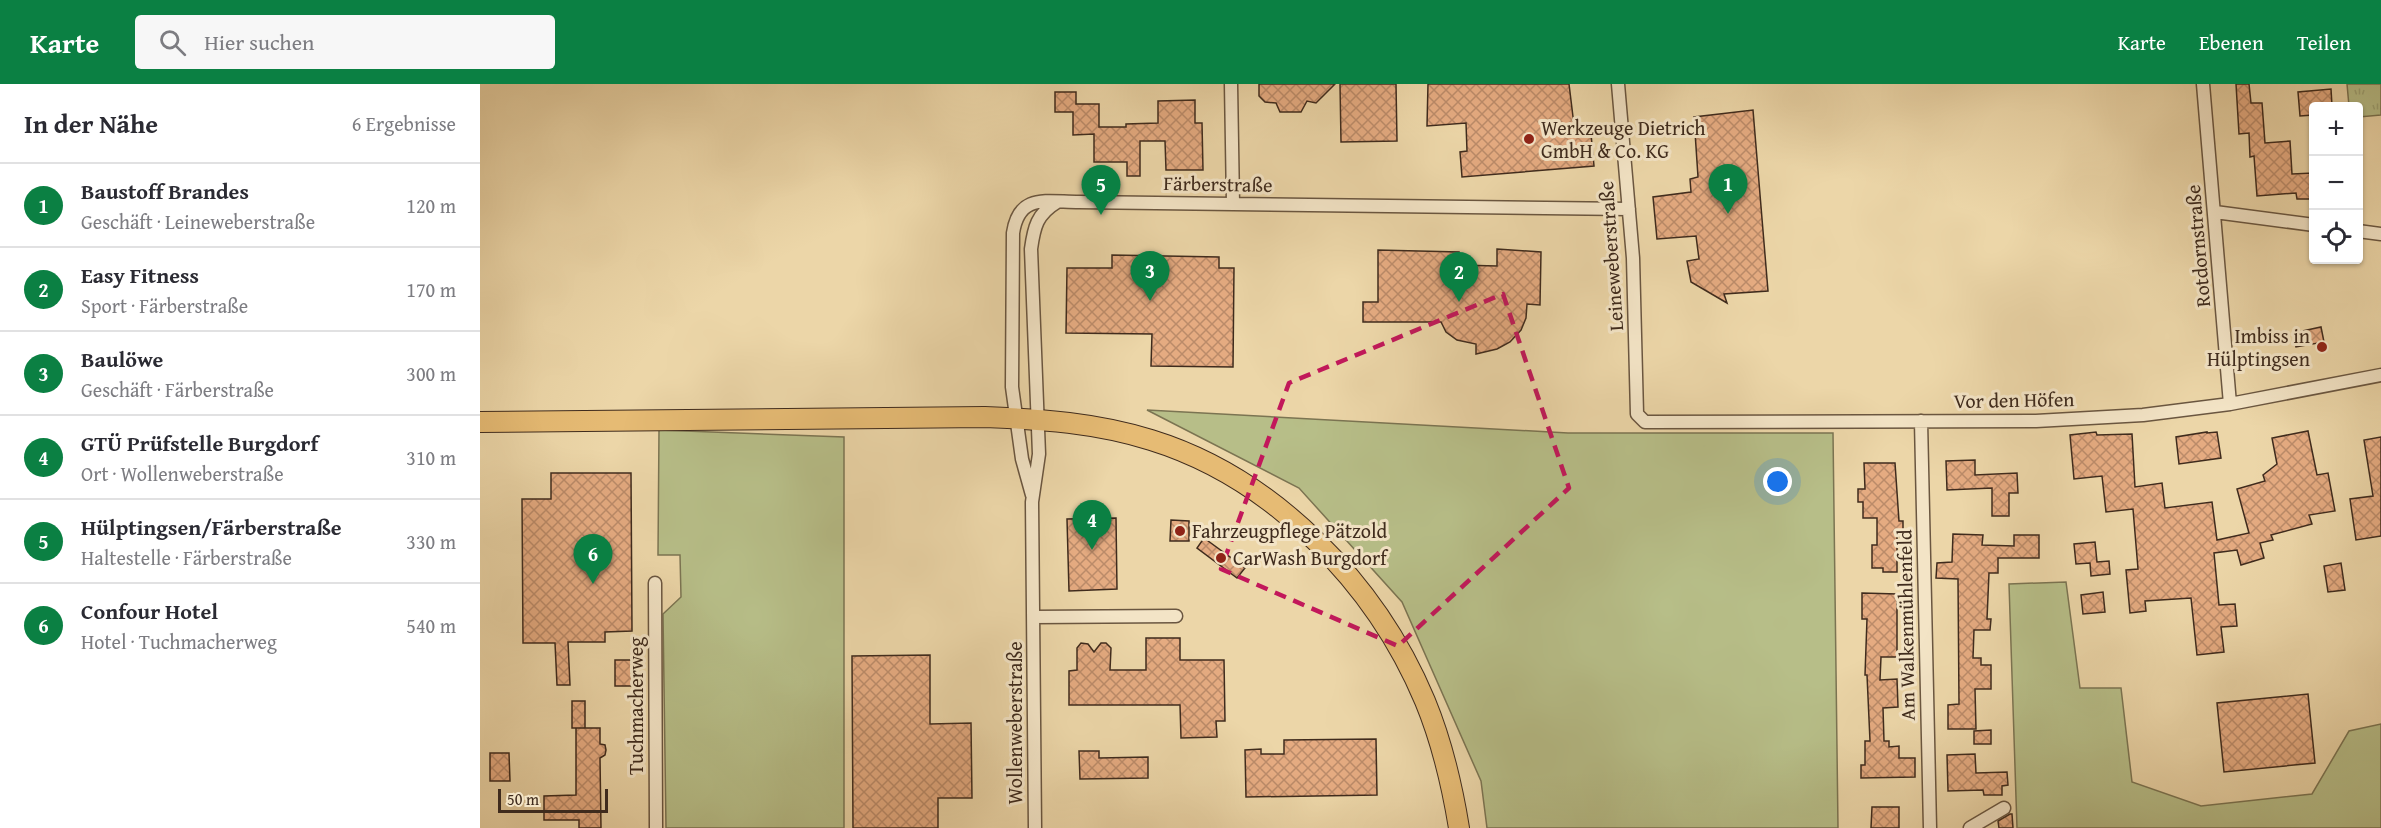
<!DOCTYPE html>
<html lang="de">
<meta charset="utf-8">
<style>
:root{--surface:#fff;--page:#f7f7f7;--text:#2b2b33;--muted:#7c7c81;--line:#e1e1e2;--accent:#0b8043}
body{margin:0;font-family:"Gentium Book Plus",serif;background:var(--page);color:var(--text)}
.controls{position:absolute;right:18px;top:18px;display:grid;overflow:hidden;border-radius:6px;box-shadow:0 2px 4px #0004}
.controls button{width:54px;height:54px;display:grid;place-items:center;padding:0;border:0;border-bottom:2px solid var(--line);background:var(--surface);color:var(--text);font:30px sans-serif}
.scale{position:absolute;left:18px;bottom:15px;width:110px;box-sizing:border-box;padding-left:6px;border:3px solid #3f2b1d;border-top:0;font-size:16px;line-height:21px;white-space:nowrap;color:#3f2b1d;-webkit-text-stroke:4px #f3e4c6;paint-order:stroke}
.you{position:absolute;left:1298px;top:398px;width:21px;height:21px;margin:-15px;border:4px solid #fff;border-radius:50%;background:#1a73e8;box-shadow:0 0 0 9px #1a73e833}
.badge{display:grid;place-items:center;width:39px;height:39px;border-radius:50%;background:var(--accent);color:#fff;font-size:20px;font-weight:700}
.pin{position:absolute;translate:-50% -50px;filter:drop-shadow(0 2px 3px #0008)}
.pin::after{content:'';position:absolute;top:32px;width:21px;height:18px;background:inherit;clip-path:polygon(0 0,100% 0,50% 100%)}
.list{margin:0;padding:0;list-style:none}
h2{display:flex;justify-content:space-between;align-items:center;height:78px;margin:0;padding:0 24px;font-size:26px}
h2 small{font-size:20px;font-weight:400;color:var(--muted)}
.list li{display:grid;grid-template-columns:39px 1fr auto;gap:18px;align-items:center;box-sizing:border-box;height:84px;padding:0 24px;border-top:2px solid var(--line)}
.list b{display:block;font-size:22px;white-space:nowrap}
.list p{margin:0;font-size:20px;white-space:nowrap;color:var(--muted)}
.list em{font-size:20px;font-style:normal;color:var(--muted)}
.icon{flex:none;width:33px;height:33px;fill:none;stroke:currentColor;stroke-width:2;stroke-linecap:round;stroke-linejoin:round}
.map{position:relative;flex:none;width:1901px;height:744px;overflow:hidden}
header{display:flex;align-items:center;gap:36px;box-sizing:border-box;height:84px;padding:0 30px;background:var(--accent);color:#fff}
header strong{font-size:28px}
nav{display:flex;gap:33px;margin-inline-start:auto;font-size:21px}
.search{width:420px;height:54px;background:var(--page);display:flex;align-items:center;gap:15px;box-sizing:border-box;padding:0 21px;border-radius:6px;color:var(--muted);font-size:22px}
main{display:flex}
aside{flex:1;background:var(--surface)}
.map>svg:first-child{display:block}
.grass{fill:#b7be88;stroke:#7b7452;stroke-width:1.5}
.park{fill:url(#park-tufts);stroke:#7b7452;stroke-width:1.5}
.building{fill:url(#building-cross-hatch);stroke:#3f2b1d;stroke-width:1.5}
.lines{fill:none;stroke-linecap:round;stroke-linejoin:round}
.street-casing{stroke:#6a5640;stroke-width:15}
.primary-casing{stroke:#3f2b1d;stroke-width:22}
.street{stroke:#f3e4c6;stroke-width:12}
.primary{stroke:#e6bb74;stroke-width:20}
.marked{fill:none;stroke:#c2185b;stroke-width:4.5;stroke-dasharray:12 8;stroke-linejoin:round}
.poi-dot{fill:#8f2418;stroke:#f3e4c6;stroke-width:2}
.labels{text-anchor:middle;stroke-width:6;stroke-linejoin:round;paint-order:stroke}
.poi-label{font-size:20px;fill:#3f2b1d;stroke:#f3e4c6;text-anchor:start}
.street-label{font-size:20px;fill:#3f2b1d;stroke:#f3e4c6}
</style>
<header>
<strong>Karte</strong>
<div class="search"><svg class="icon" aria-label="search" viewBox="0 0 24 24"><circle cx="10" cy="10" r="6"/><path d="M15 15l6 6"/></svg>Hier suchen</div>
<nav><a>Karte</a><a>Ebenen</a><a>Teilen</a></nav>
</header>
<main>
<aside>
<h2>In der Nähe<small>6 Ergebnisse</small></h2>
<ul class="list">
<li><span class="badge">1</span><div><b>Baustoff Brandes</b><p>Geschäft · Leineweberstraße</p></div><em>120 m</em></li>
<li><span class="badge">2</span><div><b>Easy Fitness</b><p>Sport · Färberstraße</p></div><em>170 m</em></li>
<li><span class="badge">3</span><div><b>Baulöwe</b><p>Geschäft · Färberstraße</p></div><em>300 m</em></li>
<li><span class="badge">4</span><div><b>GTÜ Prüfstelle Burgdorf</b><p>Ort · Wollenweberstraße</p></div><em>310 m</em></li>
<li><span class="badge">5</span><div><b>Hülptingsen/Färberstraße</b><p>Haltestelle · Färberstraße</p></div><em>330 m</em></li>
<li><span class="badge">6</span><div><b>Confour Hotel</b><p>Hotel · Tuchmacherweg</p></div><em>540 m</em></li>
</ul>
</aside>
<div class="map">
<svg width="1901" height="744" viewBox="0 0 1901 744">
<defs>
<pattern id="park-tufts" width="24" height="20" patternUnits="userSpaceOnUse" patternTransform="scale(1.5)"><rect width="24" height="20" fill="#b7be88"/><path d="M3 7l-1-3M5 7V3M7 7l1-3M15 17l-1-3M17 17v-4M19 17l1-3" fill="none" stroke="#9ea375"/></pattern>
<pattern id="building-cross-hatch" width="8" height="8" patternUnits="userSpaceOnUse" patternTransform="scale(1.5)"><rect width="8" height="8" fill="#e5ab81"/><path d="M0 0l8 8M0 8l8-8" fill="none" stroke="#bb8b69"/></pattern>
</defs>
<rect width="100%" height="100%" fill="#ecd6a8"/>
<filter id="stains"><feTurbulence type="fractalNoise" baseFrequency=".00333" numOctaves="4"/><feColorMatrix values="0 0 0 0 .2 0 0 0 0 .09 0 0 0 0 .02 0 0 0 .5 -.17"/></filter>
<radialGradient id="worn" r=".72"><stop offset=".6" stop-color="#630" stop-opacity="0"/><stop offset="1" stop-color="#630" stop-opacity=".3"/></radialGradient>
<path class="grass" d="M667 326 1088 349H1353L1358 744H1007L1001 697 922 518 819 404Z
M179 346 364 353V744H186L183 530 201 513 200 471H178Z
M1586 498 1600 604H1641L1652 698 1721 722 1832 710 1869 647 1901 640V744H1537L1529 500Z"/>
<path class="park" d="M1867 0H1901V31L1879 33 1878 22H1869Z"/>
<path class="building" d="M779 0H855L836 19 827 17 821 28H800L796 19 785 18 779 12Z
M860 0H916L917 57 861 58Z
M948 0H1089L1094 41 1110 39 1114 82 982 93 980 68 987 67 986 39 947 42Z
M1756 0H1769L1771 19H1782L1785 59 1810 57 1812 90 1833 89V112H1831V115H1817L1816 109 1777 112 1774 72 1770 73 1769 49 1759 50Z
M1851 5 1852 22H1833V31L1820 32 1818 8Z
M575 8H596V20H619V43H646V40L678 39V17L715 16V39H722L723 86H686L685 57H660V92H647V78H614V50L593 51V28H575Z
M1273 26 1288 207 1244 210 1247 219 1211 198 1207 177 1219 175 1216 152 1177 155 1173 113 1211 108 1210 95 1218 93 1214 33Z
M1017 165 1061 168 1060 221 1047 220 1046 234 1041 246 1030 258 1017 265 996 270V260L977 256 966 248 961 238H883V218H898V166L979 168 978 181 1017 182Z
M632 171 739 173V184H754L753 283 671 282 672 250 586 249 587 184H632Z
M1841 243 1844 258 1816 263 1813 249Z
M1828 347 1837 391 1848 389 1855 427 1829 431 1832 440 1791 451 1793 456 1780 459 1784 474 1761 481 1757 466 1734 469 1739 521 1755 520 1757 542 1741 543 1744 568 1717 571 1711 514 1665 517 1666 527 1650 529 1646 486 1658 485 1653 425 1626 428 1622 392 1594 395 1590 351 1616 348 1617 351 1652 350 1655 403 1682 399 1685 424 1732 418 1737 456 1769 449 1757 405 1785 397 1783 391 1797 380 1792 354Z
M1727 348V349L1737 348 1741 374 1699 380 1696 353Z
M1901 353V452L1876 456 1870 415 1893 412 1884 356Z
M1495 376V391L1537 389 1538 409H1529V432H1512V404L1467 406 1466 377Z
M1384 379H1415L1419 437H1423V453L1417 452V488H1403V484H1392V461H1397V434H1383V418H1378V405H1385Z
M71 389H151L152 547 125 548V558H88L90 601H77L75 559H43L42 415H71Z
M636 434 637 505 589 507 587 435Z
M691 436 709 437V457H690Z
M1473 450 1503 451 1502 461 1534 462V451H1559V474H1518V489H1509L1507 535H1511L1510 546H1494L1493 574H1501V581H1511V605H1495L1496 645H1468V621L1479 620 1478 495 1456 494 1457 479 1472 478Z
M724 454 765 484 757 494 717 464Z
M1615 458 1617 478 1629 477 1630 490 1611 492 1610 479 1596 480 1594 460Z
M1861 479 1865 506 1848 508 1844 482Z
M1623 508 1625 528 1603 530 1601 511Z
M1382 509 1417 510V573H1401L1400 596 1417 595 1418 623 1403 624 1404 657H1409V663L1419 662V674H1435V693L1381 694V681H1385V657H1390L1387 591H1385L1387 535H1382Z
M666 554H700V576H744L745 637H736L737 653 701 654 700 621H589V587L597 586V564L601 559 608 560 614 568 621 559H626L631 564 630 586H666Z
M450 571V640L491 639 492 714H458V744H373L372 572Z
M135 576H158V602H135Z
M1828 610 1835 679 1744 688 1737 619Z
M92 617H105V644H92Z
M96 644H120V660L125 661 126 666 125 671 120 674 121 744H99V736H64V712L96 711Z
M1511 646V660H1494V647Z
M896 655 897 711 766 713 765 666 781 665V670H804V656Z
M599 667H619V674L668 673V694L600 695Z
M10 669H29L30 697H10Z
M1495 670 1496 689 1527 688 1528 701 1522 702V711H1504L1503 706 1468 707 1467 671Z
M1392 723H1419V744H1391Z
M1530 730H1532L1533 744H1519L1518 737Z"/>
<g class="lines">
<defs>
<path id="street" d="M751 0 753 119
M1138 0 1153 174 1157 330 1165 338 1556 337 1663 331 1750 320 1901 291
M1723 0 1750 320
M1735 128 1834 141
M1878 147 1901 150
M1441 337 1450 744
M552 411 542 375 532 303 533 149C539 109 566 118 599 118L1149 125
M175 499 176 744
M554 533 696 532
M555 744 552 418 559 370 551 165C554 143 557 130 577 118
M1490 744 1524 724"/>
<path id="primary" d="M0 338 505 333C561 335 617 339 671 356 794 394 896 500 945 617 962 658 972 701 979 744"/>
</defs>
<use href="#street" class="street-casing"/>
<use href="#primary" class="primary-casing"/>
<use href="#street" class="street"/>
<use href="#primary" class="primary"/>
</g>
<path class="marked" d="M1023 210 1089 404 918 562 741 485 809 299Z"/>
<g class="poi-dot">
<circle cx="1049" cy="55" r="6"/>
<circle cx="1842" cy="263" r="6"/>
<circle cx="700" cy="447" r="6"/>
<circle cx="741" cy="474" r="6"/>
</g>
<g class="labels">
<g class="poi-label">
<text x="1061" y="51">Werkzeuge Dietrich<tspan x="1061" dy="23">GmbH &amp; Co. KG</tspan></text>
<text x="1830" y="259" text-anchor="end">Imbiss in<tspan x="1830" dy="23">Hülptingsen</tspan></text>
<text x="712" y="454">Fahrzeugpflege Pätzold</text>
<text x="753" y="481">CarWash Burgdorf</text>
</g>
<g class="street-label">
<text transform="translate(738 100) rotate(1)" y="7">Färberstraße</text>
<text transform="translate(1718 162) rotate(-95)" y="7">Rotdornstraße</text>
<text transform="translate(1131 172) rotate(-94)" y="7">Leineweberstraße</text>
<text transform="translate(1534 316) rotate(-1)" y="7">Vor den Höfen</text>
<text transform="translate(1426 541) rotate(-91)" y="7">Am Walkenmühlenfeld</text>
<text transform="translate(156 622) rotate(-90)" y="7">Tuchmacherweg</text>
<text transform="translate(535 639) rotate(-90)" y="7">Wollenweberstraße</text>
</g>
</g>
<rect width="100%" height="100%" filter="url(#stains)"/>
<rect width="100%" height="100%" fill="url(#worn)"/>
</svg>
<div class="controls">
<button>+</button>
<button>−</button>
<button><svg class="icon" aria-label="locate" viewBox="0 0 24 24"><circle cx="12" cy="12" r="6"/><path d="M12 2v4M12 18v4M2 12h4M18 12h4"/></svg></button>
</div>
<div class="scale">50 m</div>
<div class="you"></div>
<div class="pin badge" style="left:1248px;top:130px">1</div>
<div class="pin badge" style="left:979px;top:218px">2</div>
<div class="pin badge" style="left:670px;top:217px">3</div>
<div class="pin badge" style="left:612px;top:466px">4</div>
<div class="pin badge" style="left:621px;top:131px">5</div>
<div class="pin badge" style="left:113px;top:500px">6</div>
</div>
</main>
